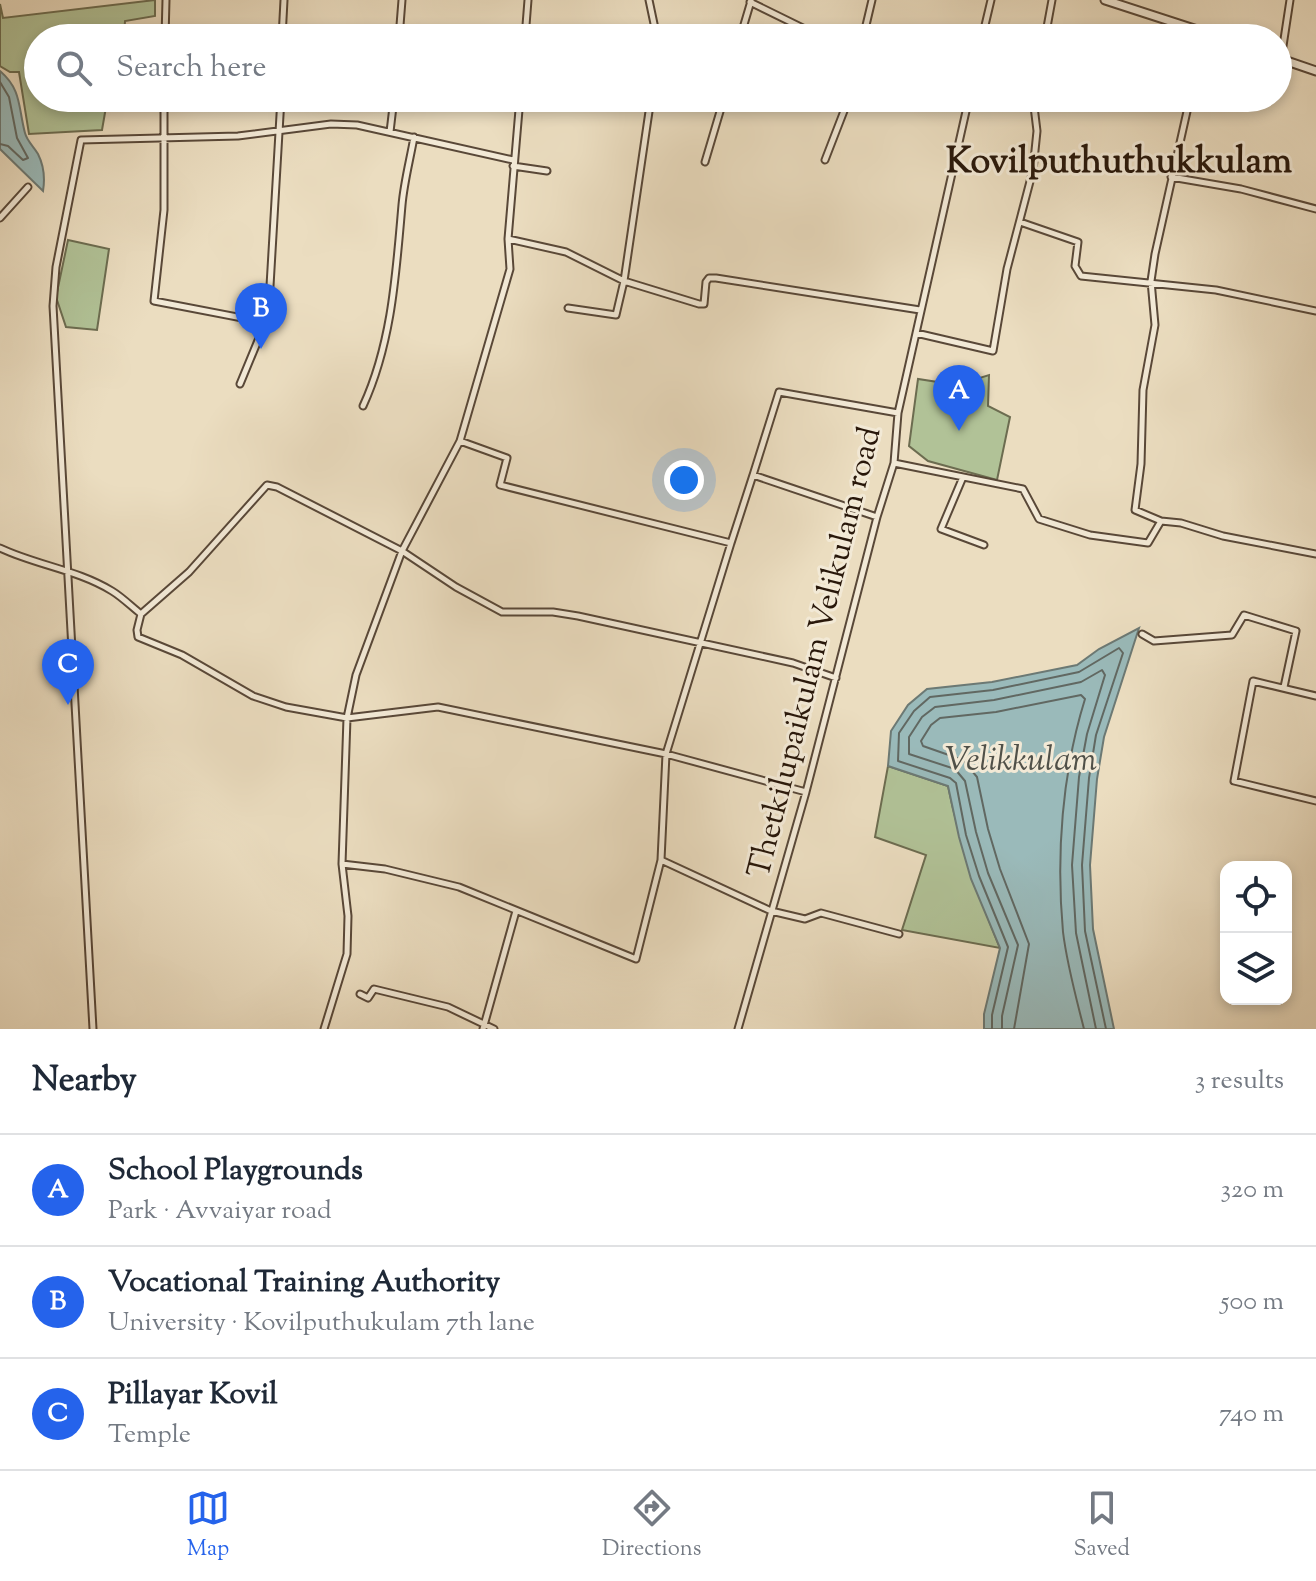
<!DOCTYPE html>
<meta charset="utf-8">
<style>
:root{--surface:#fff;--page:#f2f2f3;--text:#1f2937;--muted:#747a83;--line:#e0e1e3;--accent:#2563eb}
body{margin:0;font-family:"Sorts Mill Goudy",serif;background:var(--page);color:var(--text)}
.controls{position:absolute;right:24px;bottom:24px;display:grid;overflow:hidden;border-radius:16px;box-shadow:0 4px 12px #0003}
.controls button{width:72px;height:72px;display:grid;place-items:center;padding:0;border:0;border-bottom:2px solid var(--line);background:var(--surface);color:var(--text);font:40px sans-serif}
.you{position:absolute;left:684px;top:480px;width:28px;height:28px;margin:-20px;border:6px solid #fff;border-radius:50%;background:#1a73e8;box-shadow:0 0 0 12px #1a73e833}
.badge{display:grid;place-items:center;width:52px;height:52px;border-radius:50%;background:var(--accent);color:#fff;font-size:26px;font-weight:700}
.pin{position:absolute;translate:-50% -66px;filter:drop-shadow(0 2px 4px #0008)}
.pin::after{content:'';position:absolute;top:42px;width:28px;height:24px;background:inherit;clip-path:polygon(0 0,100% 0,50% 100%)}
.list{margin:0;padding:0;list-style:none}
h2{display:flex;justify-content:space-between;align-items:center;height:104px;margin:0;padding:0 32px;font-size:34px}
h2 small{font-size:26px;font-weight:400;color:var(--muted)}
.list li{display:grid;grid-template-columns:52px 1fr auto;gap:24px;align-items:center;box-sizing:border-box;height:112px;padding:0 32px;border-top:2px solid var(--line)}
.list b{display:block;font-size:30px;white-space:nowrap}
.list p{margin:0;font-size:26px;white-space:nowrap;color:var(--muted)}
.list em{font-size:26px;font-style:normal;color:var(--muted)}
.icon{flex:none;width:44px;height:44px;fill:none;stroke:currentColor;stroke-width:2;stroke-linecap:round;stroke-linejoin:round}
.map{position:relative;flex:none;width:1316px;height:1029px;overflow:hidden}
.search{position:absolute;background:var(--surface);box-shadow:0 4px 12px #0003;left:24px;right:24px;top:24px;height:88px;display:flex;align-items:center;gap:20px;box-sizing:border-box;padding:0 28px;border-radius:44px;color:var(--muted);font-size:30px}
.sheet{height:440px;background:var(--surface)}
nav{display:flex;justify-content:space-around;align-items:center;box-sizing:border-box;height:112px;border-top:2px solid var(--line);background:var(--surface);font-size:22px;color:var(--muted)}
nav a{display:grid;justify-items:center;gap:4px}
nav .on{color:var(--accent)}
.map>svg:first-child{display:block}
.green{fill:#b1c297;stroke:#6c6c50;stroke-width:2}
.water{fill:#9ababa;stroke:#6c7974;stroke-width:2}
.lines{fill:none;stroke-linecap:round;stroke-linejoin:round}
.shore{stroke:#616862;stroke-width:2}
.minor-casing{stroke:#594838;stroke-width:9}
.tertiary-casing{stroke:#594838;stroke-width:11}
.minor{stroke:#f2e9d6;stroke-width:5}
.tertiary{stroke:#f2e9d6;stroke-width:7}
.labels{text-anchor:middle;stroke-width:6;stroke-linejoin:round;paint-order:stroke}
.street-label{font-size:32px;fill:#28170a;stroke:#f2e9d6}
.water-label{font-size:34px;font-style:italic;fill:#505048;stroke:#f2e9d6}
.quarter-label{font-size:36px;font-weight:bold;fill:#28170a;stroke:#f2e9d6}
</style>
<div class="map">
<svg width="1316" height="1029" viewBox="0 0 1316 1029">
<rect width="100%" height="100%" fill="#ebddc0"/>
<filter id="stains"><feTurbulence type="fractalNoise" baseFrequency=".0025" numOctaves="4"/><feColorMatrix values="0 0 0 0 .2 0 0 0 0 .09 0 0 0 0 .02 0 0 0 .5 -.17"/></filter>
<radialGradient id="worn" r=".72"><stop offset=".6" stop-color="#630" stop-opacity="0"/><stop offset="1" stop-color="#630" stop-opacity=".3"/></radialGradient>
<path class="green" d="M155 0V16L125 21 124 38H38V98H147V102L141 101V107H106L102 130 29 134 19 72H10L0 66V4L3 18Z
M68 240 109 249 97 330 66 327 56 297Z
M989 375 988 406 1010 417 997 480 928 461 909 446 918 379 957 385Z
M888 766 948 786C960 845 977 892 1000 948L902 930 926 855 875 837Z"/>
<path class="water" d="M0 71C22 90 18 107 25 133 27 141 34 147 38 154 44 166 45 179 43 191L0 149Z
M1139 628 1104 737 1097 779 1090 865 1093 929 1114 1029H984V1014L1000 948 971 879 959 837 948 786 888 766 891 731 908 705 927 689 992 682 1077 665 1099 649Z"/>
<g class="lines">
<path class="shore" d="M0 82 9 97 17 138 28 158 23 160 8 146 0 144
M992 1029V1015L1008 947 979 876 966 835 956 783 950 778 898 761 899 733 914 711 930 697 993 690 1079 672 1119 648 1123 653 1096 735 1089 778 1082 865 1085 931 1106 1029
M1002 1029V1016L1018 945 988 873 976 832 965 781 955 769 909 754V737L922 717 935 707 994 700 1081 682 1102 670 1105 675 1087 734 1079 777 1072 865 1076 933 1096 1029
M1014 1029 1029 944 1000 869 988 829 977 777 963 760 923 746 921 741 931 725 940 718 996 712 1081 695 1085 699C1062 773 1056 855 1063 932 1067 965 1076 997 1084 1029"/>
<defs>
<path id="minor" d="M649 0 657 38
M750 2 809 31 832 38
M165 38 166 0
M282 38 284 0
M399 38 402 0
M525 38 528 0
M740 38 751 1
M863 38 872 0
M982 38 991 0
M1045 38 1052 0
M1281 59 1290 0
M164 98V210L154 301 263 322
M520 98 508 239 510 269 460 441 507 458 500 485 731 543 753 475 877 517
M390 132 394 98
M825 160 849 98
M705 162 724 98
M513 166 547 171
M1171 177 1241 189 1316 209
M0 218 28 187
M1020 222 1078 242 1075 266 1081 276 1216 290 1316 311
M508 239 566 252 624 281 699 304H704L706 282 709 278H716L920 310
M568 308 616 315 624 281 651 98
M916 333 993 351 1007 269 1033 170 1037 131 1033 98
M240 384 259 338 270 286 281 98
M363 406C392 343 396 273 402 205 404 182 410 160 414 137
M894 463 1023 489 1039 519 1090 535 1148 543 1161 521 1181 523 1223 536 1316 554
M753 475 779 392 898 413
M963 477 941 529 984 545
M1161 521 1135 510 1141 464 1143 390 1155 325 1151 281 1155 254 1190 98
M731 543 666 754 661 860 771 911 805 919 821 913 899 934
M0 548C36 565 78 570 112 591 122 597 132 607 141 614L189 572 267 485 277 487 402 551 460 441
M141 614 137 630 138 637 182 655 253 696 286 707 347 718 438 707 666 754 806 792
M1142 634 1154 641 1232 635 1244 615 1296 631 1284 687
M1316 696 1253 681 1234 781 1316 801
M342 864 385 869 459 887 636 959 661 860
M360 994 368 998 374 989 448 1007 494 1029
M93 1029 53 306 56 267 81 140 238 136 331 124 357 125 513 160
M324 1029 347 954 348 916 342 864 347 718 356 675 402 551 456 587 502 612H553L578 616 793 663 836 678
M483 1029 516 911
M738 1029 806 792 877 517 894 463 898 413 969 98"/>
<path id="tertiary" d="M1105 0 1222 38
M1278 58 1316 71"/>
</defs>
<use href="#minor" class="minor-casing"/>
<use href="#tertiary" class="tertiary-casing"/>
<use href="#minor" class="minor"/>
<use href="#tertiary" class="tertiary"/>
</g>
<g class="labels">
<g class="street-label">
<text transform="translate(813 652) rotate(-76)" y="11">Thetkilupaikulam Velikulam road</text>
</g>
<g class="water-label">
<text x="1021" y="770">Velikkulam</text>
</g>
<g class="quarter-label">
<text x="1119" y="172">Kovilputhuthukkulam</text>
</g>
</g>
<rect width="100%" height="100%" filter="url(#stains)"/>
<rect width="100%" height="100%" fill="url(#worn)"/>
</svg>
<div class="controls">
<button><svg class="icon" aria-label="locate" viewBox="0 0 24 24"><circle cx="12" cy="12" r="6"/><path d="M12 2v4M12 18v4M2 12h4M18 12h4"/></svg></button>
<button><svg class="icon" aria-label="layers" viewBox="0 0 24 24"><path d="M12 4l9 5-9 5-9-5zM3 14l9 5 9-5"/></svg></button>
</div>
<div class="you"></div>
<div class="pin badge" style="left:959px;top:431px">A</div>
<div class="pin badge" style="left:261px;top:349px">B</div>
<div class="pin badge" style="left:68px;top:705px">C</div>
<div class="search"><svg class="icon" aria-label="search" viewBox="0 0 24 24"><circle cx="10" cy="10" r="6"/><path d="M15 15l6 6"/></svg>Search here</div>
</div>
<section class="sheet">
<h2>Nearby<small>3 results</small></h2>
<ul class="list">
<li><span class="badge">A</span><div><b>School Playgrounds</b><p>Park · Avvaiyar road</p></div><em>320 m</em></li>
<li><span class="badge">B</span><div><b>Vocational Training Authority</b><p>University · Kovilputhukulam 7th lane</p></div><em>500 m</em></li>
<li><span class="badge">C</span><div><b>Pillayar Kovil</b><p>Temple</p></div><em>740 m</em></li>
</ul>
</section>
<nav>
<a class="on"><svg class="icon" aria-label="map" viewBox="0 0 24 24"><path d="M3 6l6-2 6 2 6-2v14l-6 2-6-2-6 2zM9 4v14M15 6v14"/></svg>Map</a>
<a><svg class="icon" aria-label="directions" viewBox="0 0 24 24"><path d="M12 3l9 9-9 9-9-9zM9 14v-3h6M13 9l2 2-2 2"/></svg>Directions</a>
<a><svg class="icon" aria-label="saved" viewBox="0 0 24 24"><path d="M7 4h10v16l-5-4-5 4z"/></svg>Saved</a>
</nav>
